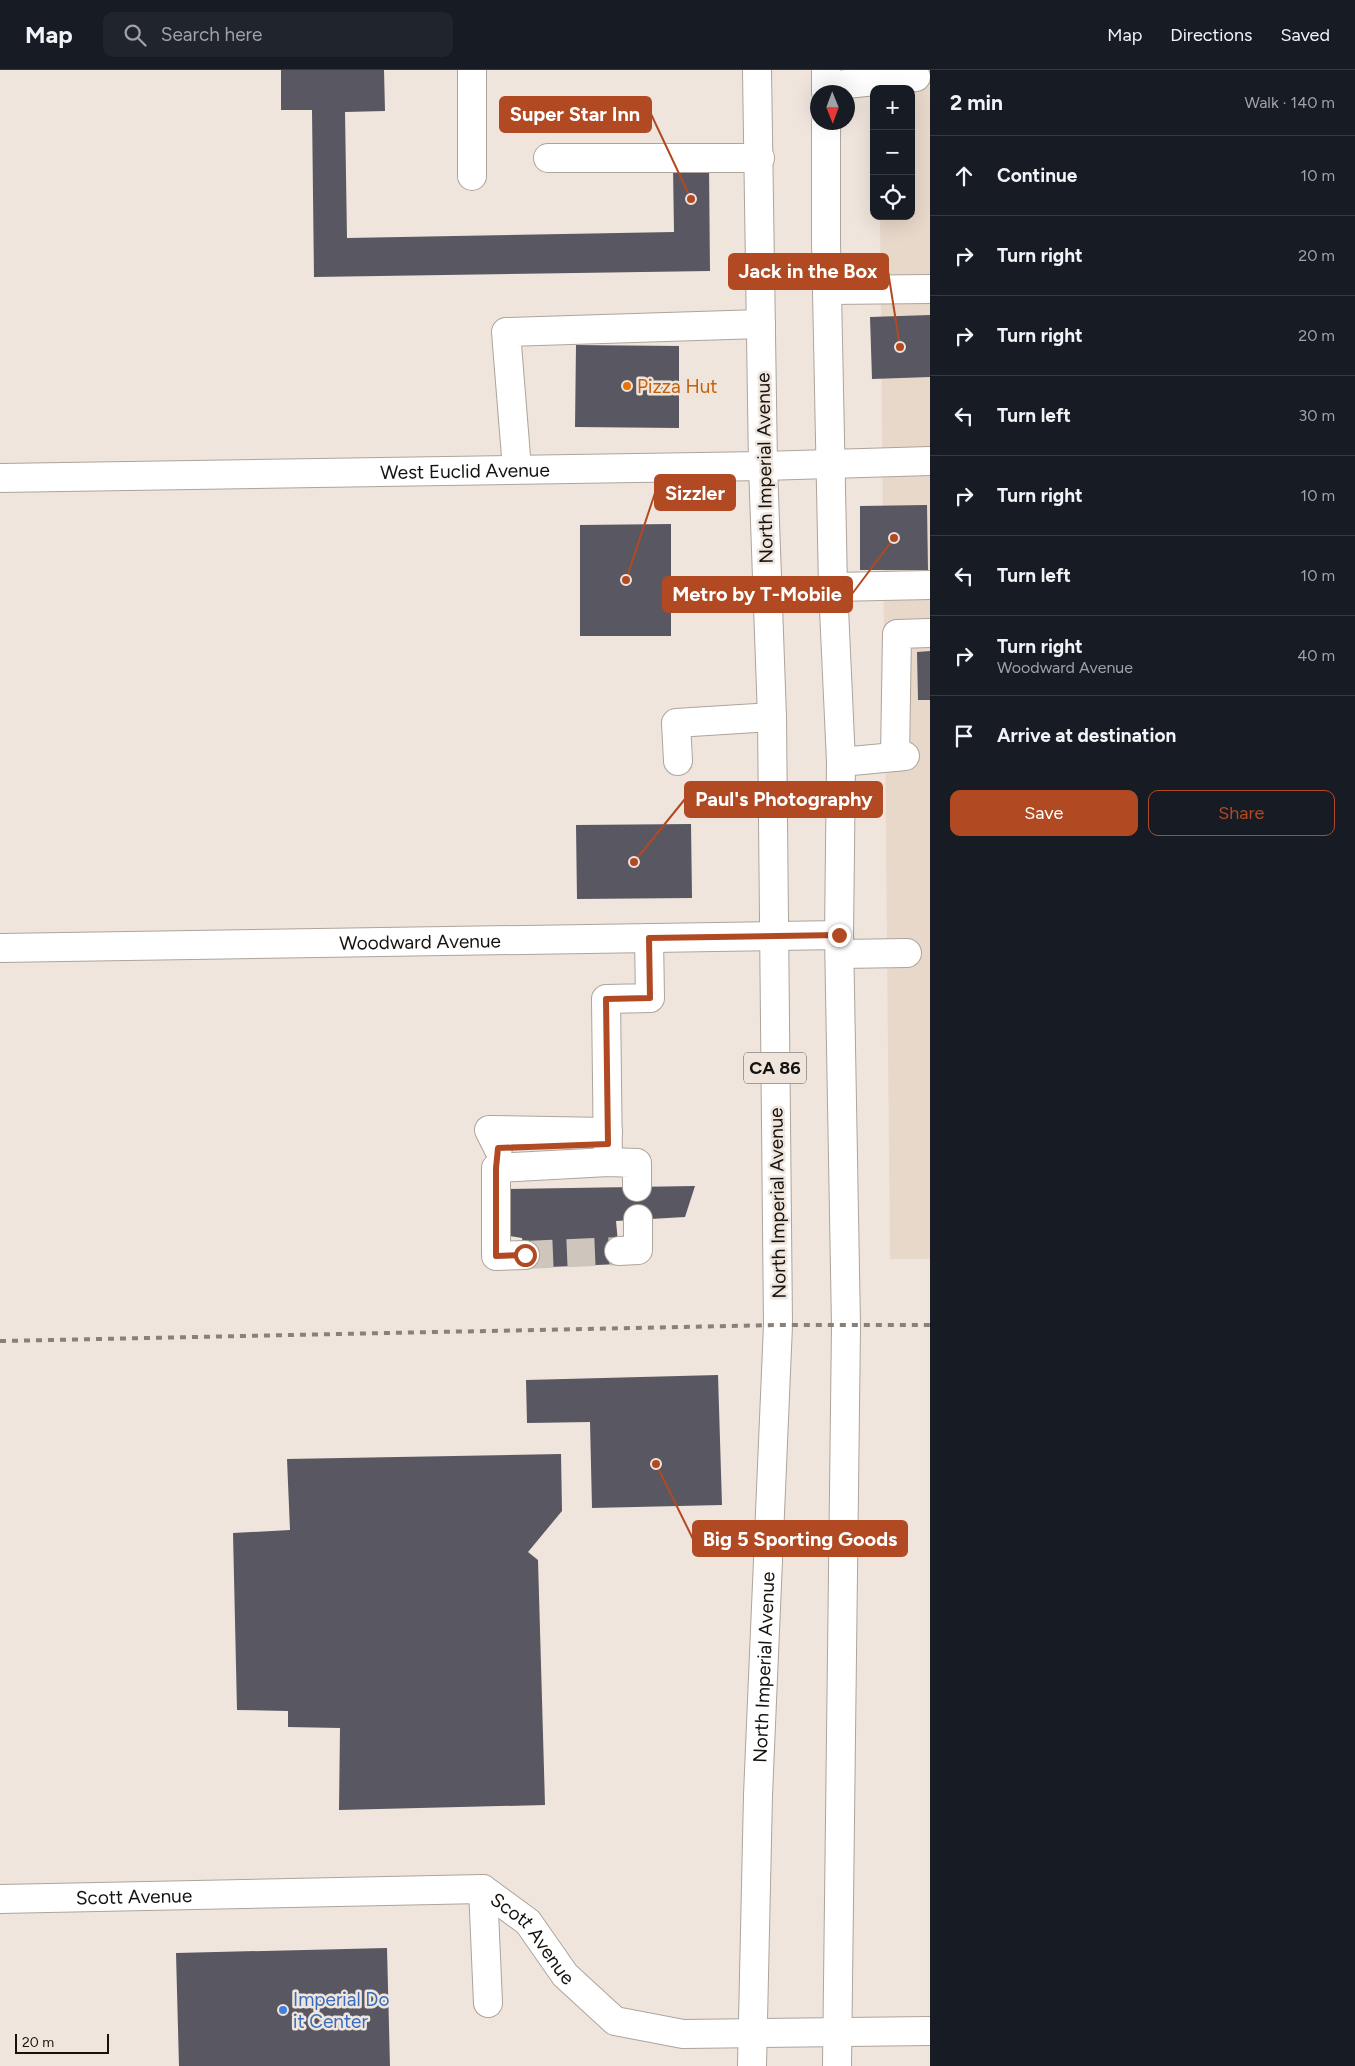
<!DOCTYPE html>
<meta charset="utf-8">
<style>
:root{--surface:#171b24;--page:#20242c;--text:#f1f3f6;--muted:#9ea1a6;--line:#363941;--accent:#b14a23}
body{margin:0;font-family:Figtree,sans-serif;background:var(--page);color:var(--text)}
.controls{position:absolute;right:15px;top:15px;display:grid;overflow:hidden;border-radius:10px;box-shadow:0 5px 20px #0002}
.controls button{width:45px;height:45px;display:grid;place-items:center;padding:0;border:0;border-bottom:1px solid var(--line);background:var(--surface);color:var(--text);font:25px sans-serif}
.compass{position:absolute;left:810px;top:15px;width:45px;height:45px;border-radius:50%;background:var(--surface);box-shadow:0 5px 20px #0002;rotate:179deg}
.scale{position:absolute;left:15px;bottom:12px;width:94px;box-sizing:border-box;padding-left:5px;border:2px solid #15120f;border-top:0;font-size:14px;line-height:18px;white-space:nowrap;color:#15120f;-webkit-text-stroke:4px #efe5dc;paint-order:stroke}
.stop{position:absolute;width:15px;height:15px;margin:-11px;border:4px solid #b14a23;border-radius:50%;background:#fff}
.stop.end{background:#b14a23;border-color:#fff;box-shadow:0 1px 5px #0008}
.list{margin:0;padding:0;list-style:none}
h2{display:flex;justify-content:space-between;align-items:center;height:65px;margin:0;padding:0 20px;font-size:21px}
h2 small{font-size:16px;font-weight:400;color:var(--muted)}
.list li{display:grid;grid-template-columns:32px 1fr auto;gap:15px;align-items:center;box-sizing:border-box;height:80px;padding:0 20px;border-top:1px solid var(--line)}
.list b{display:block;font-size:19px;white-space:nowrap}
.list p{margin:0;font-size:16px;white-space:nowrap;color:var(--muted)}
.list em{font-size:16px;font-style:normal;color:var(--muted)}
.actions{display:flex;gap:10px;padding:15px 20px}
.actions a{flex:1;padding:11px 0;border:1px solid var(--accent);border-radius:10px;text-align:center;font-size:18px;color:var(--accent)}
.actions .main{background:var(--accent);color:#fff}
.icon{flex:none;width:28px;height:28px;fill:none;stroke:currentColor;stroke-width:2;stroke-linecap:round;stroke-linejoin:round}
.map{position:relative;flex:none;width:930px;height:1996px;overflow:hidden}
header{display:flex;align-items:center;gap:30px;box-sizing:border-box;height:70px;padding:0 25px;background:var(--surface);border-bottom:1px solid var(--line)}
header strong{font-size:24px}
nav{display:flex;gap:28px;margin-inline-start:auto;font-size:18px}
.search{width:350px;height:45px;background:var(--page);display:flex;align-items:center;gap:12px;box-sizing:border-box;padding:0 18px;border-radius:10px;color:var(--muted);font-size:19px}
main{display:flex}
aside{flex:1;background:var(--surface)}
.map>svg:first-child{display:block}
.built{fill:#e8d8ca}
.building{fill:#595761}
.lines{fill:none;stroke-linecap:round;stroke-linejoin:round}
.minor-tunnel{stroke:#cec5bd;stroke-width:28;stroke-dasharray:28 14;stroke-linecap:butt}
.minor-casing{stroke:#ada49b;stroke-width:30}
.highway-casing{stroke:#ada49b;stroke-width:30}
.minor{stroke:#fff;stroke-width:28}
.highway{stroke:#fff;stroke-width:28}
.rail{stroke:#87817a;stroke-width:4;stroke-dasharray:6 6;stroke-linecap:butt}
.route{stroke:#b14a23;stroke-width:6}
.food-dot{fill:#e8710a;stroke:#efe5dc;stroke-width:2}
.shop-dot{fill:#3f7fe0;stroke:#efe5dc;stroke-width:2}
.labels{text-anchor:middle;stroke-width:5;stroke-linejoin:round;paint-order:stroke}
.shield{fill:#efe5dc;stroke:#56514c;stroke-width:1}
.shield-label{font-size:18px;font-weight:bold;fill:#15120f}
.food-label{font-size:19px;fill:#c56008;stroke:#efe5dc;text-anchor:start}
.street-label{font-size:19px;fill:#15120f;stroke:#efe5dc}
.shop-label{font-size:19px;fill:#366cbe;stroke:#efe5dc;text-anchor:start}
.leader{fill:none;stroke:#b14a23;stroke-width:2}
.callout-dot{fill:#b14a23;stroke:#efe5dc;stroke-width:2}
.callout{fill:#b14a23;stroke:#b14a23;stroke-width:2}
.callout-label{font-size:20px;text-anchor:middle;font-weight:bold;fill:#fff}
</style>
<header>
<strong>Map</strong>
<div class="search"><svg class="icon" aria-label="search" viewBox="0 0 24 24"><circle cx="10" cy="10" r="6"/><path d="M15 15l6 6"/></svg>Search here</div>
<nav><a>Map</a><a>Directions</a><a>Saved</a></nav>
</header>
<main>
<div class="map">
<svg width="930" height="1996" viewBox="0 0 930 1996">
<rect width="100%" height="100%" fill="#efe5dc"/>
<path class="built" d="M879 0H930V1189H890L880 146H911V19Z"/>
<path class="building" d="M281 0H384L385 41 345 42 347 168 674 162 673 96 709 95 710 201 314 207 312 40H281Z
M930 245V307L872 309 870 247Z
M576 275 679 276V358L575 357Z
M927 435 928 500H860V436Z
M671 454V566H580V455Z
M930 581V630H918L917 582Z
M691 754 692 828 577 829 576 755Z
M695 1116 685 1147 616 1151 620 1194 527 1198 522 1168 503 1165V1119Z
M718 1305 722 1435 592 1438 590 1352 527 1353 526 1310Z
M561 1384 562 1441 528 1482 538 1490 545 1735 339 1740 340 1658 288 1657V1641L237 1640 233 1463 290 1460 287 1389Z
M387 1878 390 1996H179L176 1883Z"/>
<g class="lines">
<path class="minor-tunnel" d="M525 1185 619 1181"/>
<defs>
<g id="minor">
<path d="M472 0V106"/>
<path d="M826 16 916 7"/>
<path d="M548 88H760"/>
<path d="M828 220 930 219"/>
<path d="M517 399 506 262 761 254"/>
<path id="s1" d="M0 408 763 396 930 391"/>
<path d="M833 517 930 515"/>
<path d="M895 687 897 564 930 563"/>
<path d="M678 691 676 653 772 647"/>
<path d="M841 692 905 686"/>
<path id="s2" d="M0 878 839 865"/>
<path d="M840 884 907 883"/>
<path d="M498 1078 489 1060 608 1062"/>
<path d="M608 1092 606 929 650 928 649 868"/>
<path d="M619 1181 638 1180V1149"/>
<path d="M525 1185 496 1186V1098L608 1092 637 1093V1117"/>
<path d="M483 1819 488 1933"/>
<path id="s3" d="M0 1829 483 1819 528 1852 565 1905 615 1951 683 1964 930 1961"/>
</g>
<g id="highway">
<path d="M826 22V0"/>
<path d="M826 52V172L833 517 841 692 839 865 846 1256 837 1996"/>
<path id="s4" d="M752 1996 758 1725 778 1255 772 647 763 396 757 0"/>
</g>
</defs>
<use href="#minor" class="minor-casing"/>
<use href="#highway" class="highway-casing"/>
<use href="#minor" class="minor"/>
<use href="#highway" class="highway"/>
<path class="rail" d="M0 1271 778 1255H930"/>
</g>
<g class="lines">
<path class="route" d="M525 1185 496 1186V1098L498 1078 608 1074 606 929 650 928 649 868 839 865"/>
</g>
<circle class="food-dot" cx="627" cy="316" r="5"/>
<circle class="shop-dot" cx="283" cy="1940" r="5"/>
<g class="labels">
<rect class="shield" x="744" y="982.5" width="62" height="31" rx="4"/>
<g class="shield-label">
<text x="775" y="1004">CA 86</text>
</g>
<g class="food-label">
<text x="637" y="323">Pizza Hut</text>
</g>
<g class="street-label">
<text transform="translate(764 398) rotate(-91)" y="7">North Imperial Avenue</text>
<text dy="7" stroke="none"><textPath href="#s1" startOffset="465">West Euclid Avenue</textPath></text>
<text dy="7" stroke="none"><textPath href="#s2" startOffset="420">Woodward Avenue</textPath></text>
<text transform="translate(777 1133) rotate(-91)" y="7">North Imperial Avenue</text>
<text dy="7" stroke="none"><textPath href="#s4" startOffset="399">North Imperial Avenue</textPath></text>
<text dy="7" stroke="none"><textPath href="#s3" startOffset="134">Scott Avenue</textPath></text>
<text dy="7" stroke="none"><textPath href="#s3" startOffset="554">Scott Avenue</textPath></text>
</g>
<g class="shop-label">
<text x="293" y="1936">Imperial Do<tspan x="293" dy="22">it Center</tspan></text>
</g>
</g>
<path class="leader" d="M691 129L651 44M900 277L888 201M626 510L655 423M894 468L852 524M634 792L685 729M656 1394L693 1469"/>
<g class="callout-dot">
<circle cx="691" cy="129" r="5"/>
<circle cx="900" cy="277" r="5"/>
<circle cx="626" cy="510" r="5"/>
<circle cx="894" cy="468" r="5"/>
<circle cx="634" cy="792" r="5"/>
<circle cx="656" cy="1394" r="5"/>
</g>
<g class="callout">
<rect x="500" y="27" width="151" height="35" rx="5"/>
<rect x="729" y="184" width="159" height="35" rx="5"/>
<rect x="655" y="405" width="80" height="35" rx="5"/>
<rect x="663" y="507" width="189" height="35" rx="5"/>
<rect x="685" y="712" width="197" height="35" rx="5"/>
<rect x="693" y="1451" width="214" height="35" rx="5"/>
</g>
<g class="callout-label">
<text x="575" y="51">Super Star Inn</text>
<text x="808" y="208">Jack in the Box</text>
<text x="695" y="430">Sizzler</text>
<text x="757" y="531">Metro by T-Mobile</text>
<text x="784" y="736">Paul's Photography</text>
<text x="800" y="1476">Big 5 Sporting Goods</text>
</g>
</svg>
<div class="controls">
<button>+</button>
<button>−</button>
<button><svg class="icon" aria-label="locate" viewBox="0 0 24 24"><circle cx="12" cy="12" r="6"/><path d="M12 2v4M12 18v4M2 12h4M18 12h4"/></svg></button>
</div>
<svg class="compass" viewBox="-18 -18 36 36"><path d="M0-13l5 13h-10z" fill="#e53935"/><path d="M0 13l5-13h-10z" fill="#9ea1a6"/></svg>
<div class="scale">20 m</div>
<div class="stop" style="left:525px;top:1185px"></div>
<div class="stop end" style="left:839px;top:865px"></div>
</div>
<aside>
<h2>2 min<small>Walk · 140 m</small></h2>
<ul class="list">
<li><svg class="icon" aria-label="ahead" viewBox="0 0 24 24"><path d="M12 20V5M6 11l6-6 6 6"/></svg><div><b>Continue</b></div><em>10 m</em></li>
<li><svg class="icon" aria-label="right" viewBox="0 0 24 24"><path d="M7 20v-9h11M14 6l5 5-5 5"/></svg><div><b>Turn right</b></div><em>20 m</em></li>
<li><svg class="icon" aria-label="right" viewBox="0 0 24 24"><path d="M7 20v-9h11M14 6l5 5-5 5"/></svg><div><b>Turn right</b></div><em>20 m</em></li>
<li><svg class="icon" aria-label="left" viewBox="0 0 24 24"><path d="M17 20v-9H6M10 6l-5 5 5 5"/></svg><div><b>Turn left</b></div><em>30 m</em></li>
<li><svg class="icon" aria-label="right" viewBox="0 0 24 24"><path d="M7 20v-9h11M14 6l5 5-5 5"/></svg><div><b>Turn right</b></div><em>10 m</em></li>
<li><svg class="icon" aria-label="left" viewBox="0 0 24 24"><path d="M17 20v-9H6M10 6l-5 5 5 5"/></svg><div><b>Turn left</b></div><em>10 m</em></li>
<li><svg class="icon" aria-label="right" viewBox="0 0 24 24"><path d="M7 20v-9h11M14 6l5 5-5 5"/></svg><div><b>Turn right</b><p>Woodward Avenue</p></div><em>40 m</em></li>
<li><svg class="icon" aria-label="arrive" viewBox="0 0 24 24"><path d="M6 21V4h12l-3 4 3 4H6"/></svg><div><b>Arrive at destination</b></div></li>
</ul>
<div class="actions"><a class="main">Save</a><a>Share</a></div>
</aside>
</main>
